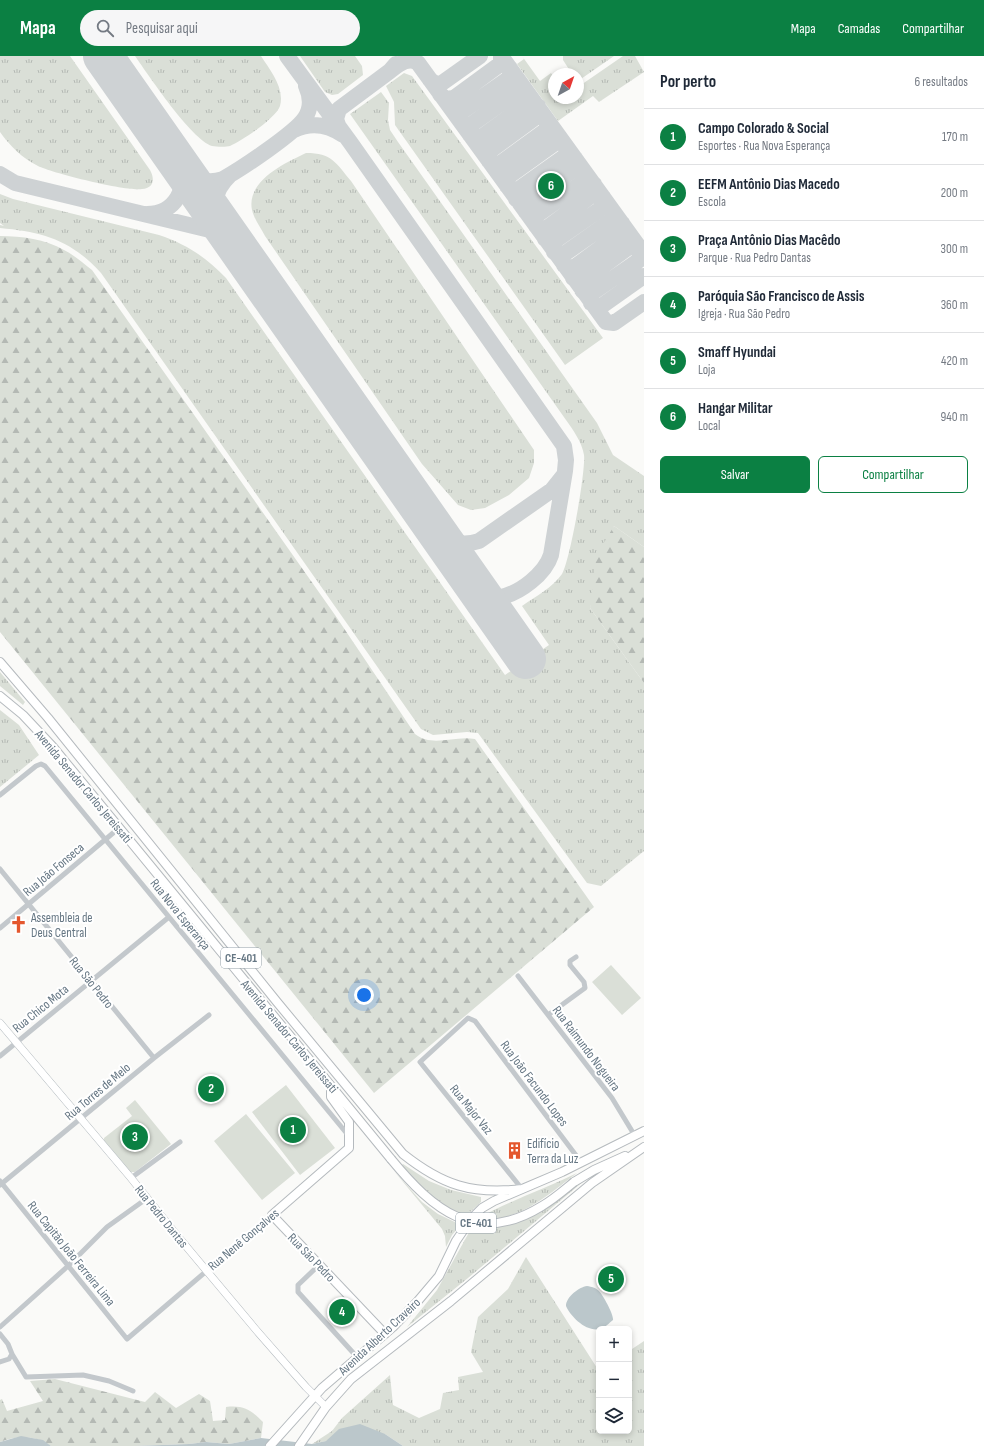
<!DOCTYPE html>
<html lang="pt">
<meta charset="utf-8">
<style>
:root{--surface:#fff;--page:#f6f6f7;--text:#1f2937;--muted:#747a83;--line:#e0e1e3;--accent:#0b8043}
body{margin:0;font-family:"Sofia Sans Condensed",sans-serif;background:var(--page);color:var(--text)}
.controls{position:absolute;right:12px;bottom:12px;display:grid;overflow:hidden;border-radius:6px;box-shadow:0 2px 6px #0003}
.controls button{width:36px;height:36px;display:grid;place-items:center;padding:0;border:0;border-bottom:1px solid var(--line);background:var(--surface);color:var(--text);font:20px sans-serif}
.compass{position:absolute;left:548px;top:12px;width:36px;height:36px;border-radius:50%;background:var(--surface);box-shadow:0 2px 6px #0003;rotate:40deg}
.you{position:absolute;left:364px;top:939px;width:14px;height:14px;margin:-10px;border:3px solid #fff;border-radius:50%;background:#1a73e8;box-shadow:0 0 0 6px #1a73e833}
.badge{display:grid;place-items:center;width:26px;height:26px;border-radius:50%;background:var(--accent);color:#fff;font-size:13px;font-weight:700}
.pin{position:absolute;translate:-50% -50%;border:2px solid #fff;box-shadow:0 1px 4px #0006}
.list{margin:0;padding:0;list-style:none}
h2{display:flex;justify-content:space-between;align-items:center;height:52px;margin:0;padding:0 16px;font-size:17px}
h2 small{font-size:13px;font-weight:400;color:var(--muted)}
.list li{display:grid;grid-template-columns:26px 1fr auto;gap:12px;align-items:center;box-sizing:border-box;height:56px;padding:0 16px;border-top:1px solid var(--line)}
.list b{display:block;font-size:15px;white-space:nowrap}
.list p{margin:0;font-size:13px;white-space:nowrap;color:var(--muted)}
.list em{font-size:13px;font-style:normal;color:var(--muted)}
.actions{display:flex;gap:8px;padding:12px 16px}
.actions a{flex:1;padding:9px 0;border:1px solid var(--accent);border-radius:6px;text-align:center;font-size:14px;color:var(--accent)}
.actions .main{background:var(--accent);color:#fff}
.icon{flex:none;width:22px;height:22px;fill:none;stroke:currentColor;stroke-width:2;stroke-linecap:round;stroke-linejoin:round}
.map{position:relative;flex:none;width:644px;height:1390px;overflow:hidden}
header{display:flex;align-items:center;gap:24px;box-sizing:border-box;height:56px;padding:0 20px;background:var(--accent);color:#fff}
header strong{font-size:19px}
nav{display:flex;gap:22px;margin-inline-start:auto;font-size:14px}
.search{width:280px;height:36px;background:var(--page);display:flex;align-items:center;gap:10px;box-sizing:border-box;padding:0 14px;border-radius:22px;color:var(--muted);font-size:15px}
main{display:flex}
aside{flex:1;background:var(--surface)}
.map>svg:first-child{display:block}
.grass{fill:url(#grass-tufts)}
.forest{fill:url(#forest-firs)}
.green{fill:#dadfd7}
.water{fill:#bbc7cb}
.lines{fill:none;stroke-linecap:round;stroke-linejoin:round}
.taxiway{stroke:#ced2d4;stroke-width:16}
.runway{stroke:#ced2d4;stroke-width:40}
.secondary-casing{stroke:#b3babf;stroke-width:8}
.primary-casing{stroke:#b5babe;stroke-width:10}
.minor{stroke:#c3c8cc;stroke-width:5}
.secondary{stroke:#fff;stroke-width:7}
.primary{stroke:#fff;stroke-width:8}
.primary-bridge-casing{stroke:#b5babe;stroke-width:10;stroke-linecap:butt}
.primary-bridge{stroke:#fff;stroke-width:8}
.labels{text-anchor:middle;stroke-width:4;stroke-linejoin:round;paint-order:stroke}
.shield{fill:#fff;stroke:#939fa8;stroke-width:1}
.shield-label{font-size:12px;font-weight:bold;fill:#657683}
.street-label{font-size:13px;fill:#657683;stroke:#fff}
.poi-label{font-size:13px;fill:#657683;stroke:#fff;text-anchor:start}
</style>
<header>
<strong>Mapa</strong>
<div class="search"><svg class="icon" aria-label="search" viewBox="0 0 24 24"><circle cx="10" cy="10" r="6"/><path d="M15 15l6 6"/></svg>Pesquisar aqui</div>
<nav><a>Mapa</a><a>Camadas</a><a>Compartilhar</a></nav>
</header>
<main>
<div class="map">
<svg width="644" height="1390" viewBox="0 0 644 1390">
<defs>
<pattern id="grass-tufts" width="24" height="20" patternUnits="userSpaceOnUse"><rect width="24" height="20" fill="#dadfd7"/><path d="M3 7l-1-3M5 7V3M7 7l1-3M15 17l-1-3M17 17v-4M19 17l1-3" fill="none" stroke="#b4b9b4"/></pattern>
<pattern id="forest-firs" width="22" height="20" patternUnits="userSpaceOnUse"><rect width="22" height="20" fill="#dadfd7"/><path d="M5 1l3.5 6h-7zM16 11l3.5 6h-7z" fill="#b4b9b4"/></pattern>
</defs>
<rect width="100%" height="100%" fill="#fafaf8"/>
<path class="grass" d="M0 0H70L150 114C155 123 154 132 142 133 128 136 52 117 38 110 22 102 10 90 0 76Z
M135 0H261C270 14 285 32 280 50 276 62 242 85 230 90 227 91 217 91 212 90 191 83 149 20 135 0Z
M300 0H355L362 10 363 19 338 38 332 39 325 36Z
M522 0 540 25 551 17 554 21V42H578V31L623 0H635L644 16 599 46 593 40 558 65 517 8 524 3Z
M563 0H614L578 25V18H572L563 4Z
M404 17 412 20 603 282 565 309 395 69 394 46 386 30Z
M381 36 389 47 388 64 390 74 398 86 597 367 613 399 644 420V491L614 470 590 552 644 627V795L601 830 587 827 478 677 467 676 433 679 421 673 101 217C71 184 43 176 0 172V169L4 170 0 167V138L13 143 159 179C186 188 206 201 226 222L505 619 549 589 522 550C536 540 552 532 562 518 570 505 586 414 584 399 582 386 573 374 566 364L350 58Z
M306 97C332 97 336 107 351 125L534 394V407L529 422 509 439 485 452 471 454 458 449 422 408 265 180C261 172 254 163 252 154 246 125 285 107 306 97Z
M0 616 25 646 23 649 0 630Z
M0 654 19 669 39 699 0 731Z
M403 1108 429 1125 451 1134 481 1141V1146L470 1156 469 1161C440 1151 421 1132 401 1110Z
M394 1115 422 1146 438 1158 461 1169 452 1179 446 1191 445 1180 442 1173Z
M577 1117C549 1138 517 1168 479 1162 511 1144 545 1133 577 1117Z
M584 1123 585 1124 468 1222 407 1271 437 1234 472 1171C517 1177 550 1149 584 1123Z
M526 1201 599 1315V1375H629V1295L644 1285V1390H403L385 1378 326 1385 312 1388 332 1375 342 1362 390 1319 393 1349 419 1362 440 1353 443 1337 459 1334 458 1321 483 1316 471 1296 478 1261 508 1233Z"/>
<path class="forest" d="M0 180C22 180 45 183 64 194 74 199 83 207 92 214L335 559 415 678C433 692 454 679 475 683L594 851 374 1037 0 576Z
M614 470 644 491V627L590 552 596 500Z
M55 1323 145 1346 155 1336 176 1352 199 1338 210 1345 213 1365 225 1364 226 1351C244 1349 251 1354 263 1366L261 1382 229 1388 206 1386 189 1388 135 1390H51C36 1379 17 1379 0 1386V1344L2 1343 7 1355 43 1345 30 1325Z"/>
<path class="green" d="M611 909 641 942 622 959 592 926Z
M286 1029 335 1092 300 1119 252 1056Z
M135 1044 171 1088 135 1116H130L104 1085V1082L132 1060 126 1052Z
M246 1058 295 1117 262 1144 214 1085Z"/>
<path class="water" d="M587 1230C592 1231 595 1231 599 1235 603 1239 614 1259 613 1264 609 1267 605 1272 600 1273 586 1276 571 1261 566 1250 566 1241 579 1231 587 1230Z
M360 1368 385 1378 403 1390H135L189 1388 206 1386 229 1388 261 1382 312 1388 326 1385 339 1373Z
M21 1380 43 1384 51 1390H0V1386Z"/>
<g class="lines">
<path class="taxiway" d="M287 0 350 86 564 390 566 404 565 415 551 499C545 518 520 537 501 541 490 541 479 532 471 524
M501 0 644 198
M390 15C398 9 408 0 418 7L606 266 614 267 644 246
M430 24 436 28 442 27 480 0
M440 38 445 43 454 42 499 9 501 5V0
M451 52 458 57 464 54 508 23 511 17 510 12
M461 66 467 69 472 68 517 36 520 30 519 25
M338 69 336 63 339 53 390 15 396 8
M294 74C311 66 327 68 343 79
M470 79 476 82 483 80 526 49 529 44 528 38
M480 92 485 95 491 94 536 61 539 56 538 50
M176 104C189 120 202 130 223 123 241 113 295 77 305 62 311 53 311 41 306 30
M489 105 494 108 501 107 545 75 548 69 547 64
M498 117 504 121 509 120 555 87 558 80 556 76
M0 118 15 127 218 176 235 187
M230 119C205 143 217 159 233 184
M507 130 512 134 519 133 564 101 567 96 565 89
M516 143 521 147 528 146 574 113 576 107 575 102
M526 156 531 160 537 159 582 127 585 120 584 115
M147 158C175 158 190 131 178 107
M536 170 542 173 547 172 592 139 595 134 594 128
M545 183 551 186 556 184 599 154 604 148 603 141
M554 196 560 199 567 196 611 165 613 160 612 154
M564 209 571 212 576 210 621 177 623 173 622 167
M573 222 579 225 585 223 629 191 632 186 631 180
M582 234 585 237H592L638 205 641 198 640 193
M591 247 598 250 603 249 644 220
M435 472C447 486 461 491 479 485L552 434 564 419"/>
<path class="runway" d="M103 0 526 603"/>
<defs>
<path id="secondary" d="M0 967 131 1122 175 1177 257 1275 306 1331 326 1351"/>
<path id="primary" d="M0 606 48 662 277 946 403 1098C442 1129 472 1139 522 1133
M0 640 23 659 53 691 391 1103
M331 1032V1041L349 1066V1092L272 1159 385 1278
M574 1126 594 1114 625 1100
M270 1390 322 1332 393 1271 417 1246 439 1220 456 1185 471 1163 482 1152 494 1145 562 1116 644 1075
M299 1390 326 1351 351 1323 451 1245 592 1127 644 1091"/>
</defs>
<use href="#secondary" class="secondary-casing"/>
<use href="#primary" class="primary-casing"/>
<path class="minor" d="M0 739 36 710 41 708 45 710 348 1079
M0 813 154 1002
M0 872 119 772
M518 920 612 1042 635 1080
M548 959 585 932 584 926 570 909V905L576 901
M0 1000 169 861
M131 1122 180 1086
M0 1125 127 1283 272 1159
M0 1129 154 1002 209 959
M522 1133 420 1006 468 962 475 965 581 1106
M319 1209 298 1229V1236L357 1301
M0 1271 68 1210 107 1171 146 1143
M0 1278 8 1288 12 1298 9 1303 0 1306
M12 1298 26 1321 83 1319 109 1325 133 1335"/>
<use href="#secondary" class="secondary"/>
<use href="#primary" class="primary"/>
<defs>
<path id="primary-bridge" d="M391 1103C433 1154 476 1191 542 1150 554 1143 564 1134 574 1126"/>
</defs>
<use href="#primary-bridge" class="primary-bridge-casing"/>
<use href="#primary-bridge" class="primary-bridge"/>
</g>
<defs>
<symbol id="church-bare" viewBox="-9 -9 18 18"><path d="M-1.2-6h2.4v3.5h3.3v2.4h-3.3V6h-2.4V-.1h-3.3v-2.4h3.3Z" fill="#e4572e" stroke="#fff" stroke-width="2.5" paint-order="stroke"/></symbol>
<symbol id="building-bare" viewBox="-9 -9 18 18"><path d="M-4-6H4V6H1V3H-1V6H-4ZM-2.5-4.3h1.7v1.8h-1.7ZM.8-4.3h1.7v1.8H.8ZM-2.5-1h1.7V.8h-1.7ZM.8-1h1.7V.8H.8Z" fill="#e4572e" stroke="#fff" stroke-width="2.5" paint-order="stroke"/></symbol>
</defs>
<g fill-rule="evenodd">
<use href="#church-bare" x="6" y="856" width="25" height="25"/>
<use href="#building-bare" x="502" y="1082" width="25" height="25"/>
</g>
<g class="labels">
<g class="shield">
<rect x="221" y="892" width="40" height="20" rx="3"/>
<rect x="456" y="1157" width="40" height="20" rx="3"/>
</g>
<g class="shield-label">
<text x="241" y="906">CE-401</text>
<text x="476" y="1171">CE-401</text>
</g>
<g class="street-label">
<text transform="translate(84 730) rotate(50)" y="5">Avenida Senador Carlos Jereissati</text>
<text transform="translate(53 813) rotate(-40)" y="5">Rua João Fonseca</text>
<text transform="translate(181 858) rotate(51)" y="5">Rua Nova Esperança</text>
<text transform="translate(92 926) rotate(51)" y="5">Rua São Pedro</text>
<text transform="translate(40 952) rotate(-39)" y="5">Rua Chico Mota</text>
<text transform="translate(290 980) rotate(50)" y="5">Avenida Senador Carlos Jereissati</text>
<text transform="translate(587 992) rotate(53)" y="5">Rua Raimundo Nogueira</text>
<text transform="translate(535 1027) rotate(53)" y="5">Rua João Facundo Lopes</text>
<text transform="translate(97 1035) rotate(-40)" y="5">Rua Torres de Melo</text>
<text transform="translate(472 1053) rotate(51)" y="5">Rua Major Vaz</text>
<text transform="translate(162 1160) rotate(51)" y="5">Rua Pedro Dantas</text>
<text transform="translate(243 1183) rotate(-40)" y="5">Rua Nenê Gonçalves</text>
<text transform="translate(72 1197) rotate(51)" y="5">Rua Capitão João Ferreira Lima</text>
<text transform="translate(312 1201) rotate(46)" y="5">Rua São Pedro</text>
<text transform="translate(379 1280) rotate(-43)" y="5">Avenida Alberto Craveiro</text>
</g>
<g class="poi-label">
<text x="31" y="866">Assembleia de<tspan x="31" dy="15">Deus Central</tspan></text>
<text x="527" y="1092">Edifício<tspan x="527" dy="15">Terra da Luz</tspan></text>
</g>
</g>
</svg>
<div class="controls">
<button>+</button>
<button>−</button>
<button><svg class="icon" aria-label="layers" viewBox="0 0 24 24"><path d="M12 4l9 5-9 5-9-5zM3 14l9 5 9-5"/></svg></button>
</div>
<svg class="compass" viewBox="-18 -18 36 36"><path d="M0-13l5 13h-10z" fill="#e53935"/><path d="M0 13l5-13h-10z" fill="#747a83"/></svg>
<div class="you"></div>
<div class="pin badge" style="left:293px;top:1074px">1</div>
<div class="pin badge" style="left:211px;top:1033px">2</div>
<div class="pin badge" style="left:135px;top:1081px">3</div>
<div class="pin badge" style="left:342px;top:1256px">4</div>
<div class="pin badge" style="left:611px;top:1223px">5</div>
<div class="pin badge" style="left:551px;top:130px">6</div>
</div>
<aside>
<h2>Por perto<small>6 resultados</small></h2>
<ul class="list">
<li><span class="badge">1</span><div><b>Campo Colorado &amp; Social</b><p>Esportes · Rua Nova Esperança</p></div><em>170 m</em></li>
<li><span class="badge">2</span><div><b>EEFM Antônio Dias Macedo</b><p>Escola</p></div><em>200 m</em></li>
<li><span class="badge">3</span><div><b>Praça Antônio Dias Macêdo</b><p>Parque · Rua Pedro Dantas</p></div><em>300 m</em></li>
<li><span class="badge">4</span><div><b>Paróquia São Francisco de Assis</b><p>Igreja · Rua São Pedro</p></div><em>360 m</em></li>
<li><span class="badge">5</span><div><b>Smaff Hyundai</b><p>Loja</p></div><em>420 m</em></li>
<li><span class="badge">6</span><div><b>Hangar Militar</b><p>Local</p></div><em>940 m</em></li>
</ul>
<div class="actions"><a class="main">Salvar</a><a>Compartilhar</a></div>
</aside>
</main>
